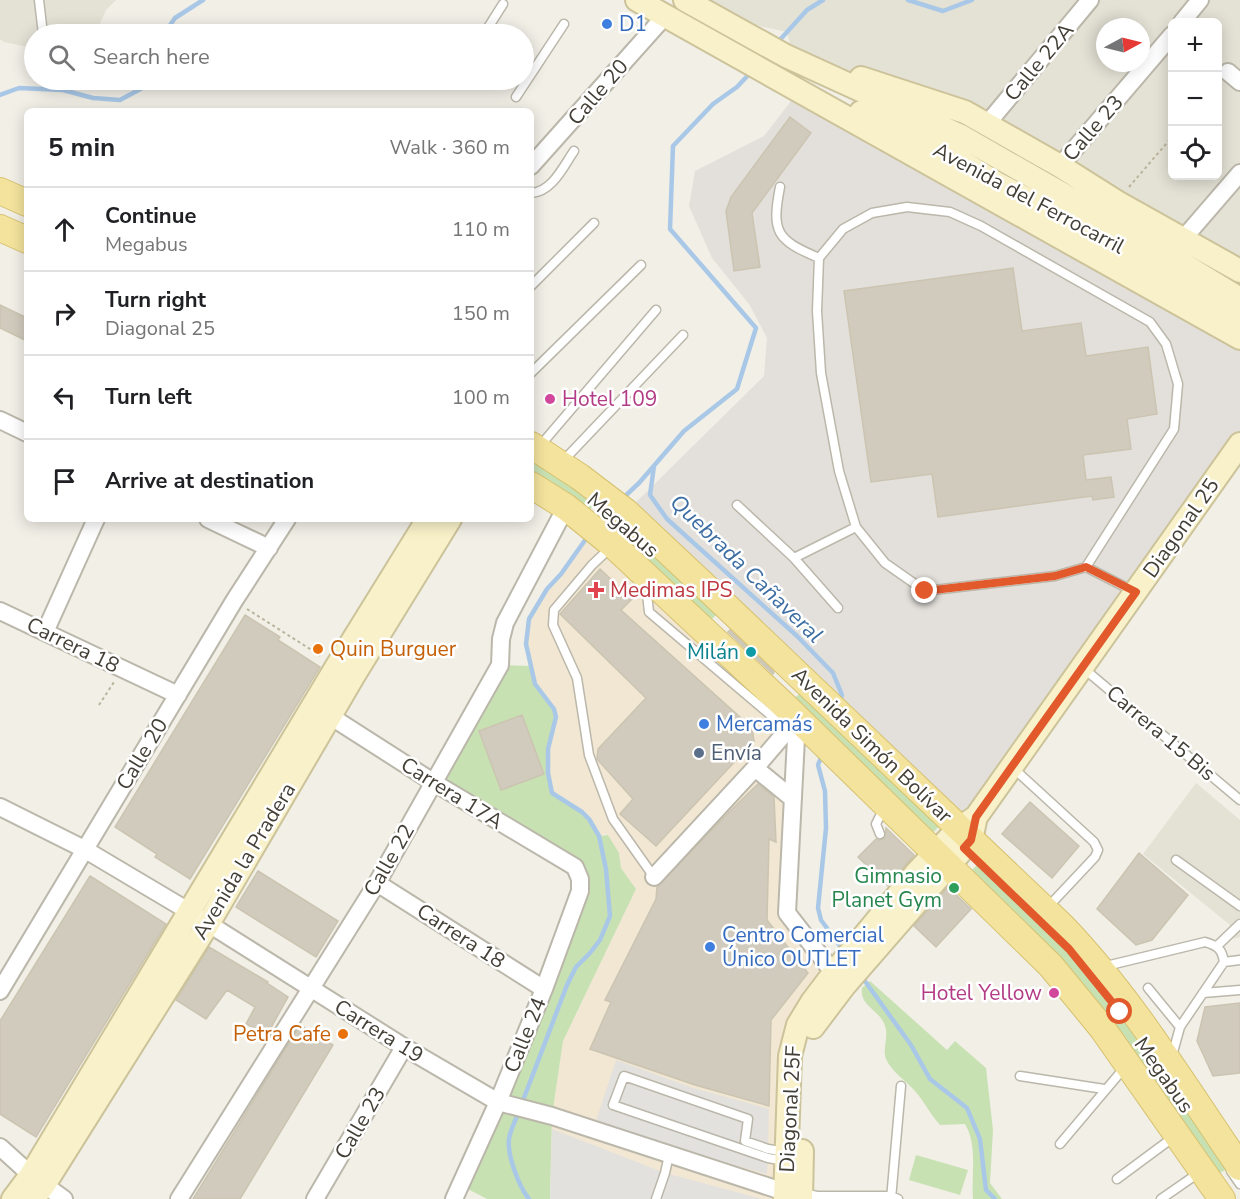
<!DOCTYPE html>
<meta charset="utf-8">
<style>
:root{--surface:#fff;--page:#f2f2f2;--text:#202124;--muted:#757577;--line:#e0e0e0}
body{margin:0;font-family:"Nunito Sans",sans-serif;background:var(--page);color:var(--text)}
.controls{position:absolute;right:18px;top:18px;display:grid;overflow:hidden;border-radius:9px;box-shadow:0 3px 15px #0003}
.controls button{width:54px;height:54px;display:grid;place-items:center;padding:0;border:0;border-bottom:2px solid var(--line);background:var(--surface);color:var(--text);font:30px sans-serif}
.compass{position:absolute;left:1096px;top:18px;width:54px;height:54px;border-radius:50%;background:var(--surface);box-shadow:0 3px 15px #0003;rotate:83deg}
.stop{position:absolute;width:18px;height:18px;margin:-14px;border:4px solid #e2592c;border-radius:50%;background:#fff}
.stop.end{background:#e2592c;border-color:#fff;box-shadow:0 2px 6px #0008}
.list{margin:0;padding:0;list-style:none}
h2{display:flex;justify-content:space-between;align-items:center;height:78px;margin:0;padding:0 24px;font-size:26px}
h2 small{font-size:20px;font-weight:400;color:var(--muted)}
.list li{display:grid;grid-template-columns:39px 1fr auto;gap:18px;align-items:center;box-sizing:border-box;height:84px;padding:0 24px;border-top:2px solid var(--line)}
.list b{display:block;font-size:22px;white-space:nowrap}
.list p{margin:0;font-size:20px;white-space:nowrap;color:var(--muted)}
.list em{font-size:20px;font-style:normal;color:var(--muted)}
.icon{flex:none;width:33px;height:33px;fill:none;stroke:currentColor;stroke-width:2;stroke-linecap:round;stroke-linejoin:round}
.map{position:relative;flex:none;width:1240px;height:1199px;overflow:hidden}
.search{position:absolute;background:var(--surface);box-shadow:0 3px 15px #0003;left:24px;top:24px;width:510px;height:66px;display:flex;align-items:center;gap:15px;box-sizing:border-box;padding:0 21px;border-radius:33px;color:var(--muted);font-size:22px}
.panel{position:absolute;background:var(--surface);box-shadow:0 3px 15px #0003;left:24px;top:108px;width:510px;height:414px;border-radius:9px}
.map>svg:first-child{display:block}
.residential{fill:#e4e1d5;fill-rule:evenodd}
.commercial{fill:#f1e7d3}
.industrial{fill:#e3e0db}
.green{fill:#c8e1b3}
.parking{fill:#e2e1de}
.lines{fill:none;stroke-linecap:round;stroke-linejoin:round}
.stream{stroke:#a9c8e7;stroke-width:4.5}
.building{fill:#d1cbbd;stroke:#cbc4b1;stroke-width:1.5}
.lane-casing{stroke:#bbb7aa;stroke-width:11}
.street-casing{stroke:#bbb7aa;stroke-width:20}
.secondary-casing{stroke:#ccc39a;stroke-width:26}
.primary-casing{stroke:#d6c16f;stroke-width:28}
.path{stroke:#bbb49d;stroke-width:2;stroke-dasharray:3 3;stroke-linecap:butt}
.lane{stroke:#fff;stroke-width:8}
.street{stroke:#fff;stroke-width:16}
.secondary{stroke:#f8f1c9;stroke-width:22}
.primary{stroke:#f3e39d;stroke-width:26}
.route{stroke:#e2592c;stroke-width:8}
.shop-dot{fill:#3f7fe0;stroke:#fff;stroke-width:2}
.hotel-dot{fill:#d1479c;stroke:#fff;stroke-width:2}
.health-dot{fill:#e0444e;stroke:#fff;stroke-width:2}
.food-dot{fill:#e8710a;stroke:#fff;stroke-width:2}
.culture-dot{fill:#0f9aa8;stroke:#fff;stroke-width:2}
.service-dot{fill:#5c6f8a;stroke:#fff;stroke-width:2}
.leisure-dot{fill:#2e9e5b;stroke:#fff;stroke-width:2}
.labels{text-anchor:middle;stroke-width:5;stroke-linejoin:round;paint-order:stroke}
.shop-label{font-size:21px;fill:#366cbe;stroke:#fff;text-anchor:start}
.street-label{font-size:21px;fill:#433f36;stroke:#fff}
.hotel-label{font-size:21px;fill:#b23c85;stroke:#fff;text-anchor:start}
.health-label{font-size:21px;fill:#be3a42;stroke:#fff;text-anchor:start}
.food-label{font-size:21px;fill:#c56008;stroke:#fff;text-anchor:start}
.culture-label{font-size:21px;fill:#0d838f;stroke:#fff;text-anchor:end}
.service-label{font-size:21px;fill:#4e5e75;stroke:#fff;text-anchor:start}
.leisure-label{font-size:21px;fill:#27864d;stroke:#fff;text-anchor:end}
.water-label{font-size:22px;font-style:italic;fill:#3c6da2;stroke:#fff}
</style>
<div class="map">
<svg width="1240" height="1199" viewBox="0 0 1240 1199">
<rect width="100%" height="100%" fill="#f1efe6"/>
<path class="residential" d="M0 0H116L106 10 95 34H34V48L4 42 0 39Z
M683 0H1240V315L795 62 787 32 715 16ZM1172 22H1218V176H1172ZM1105 27H1141V63H1105Z
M1196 783 1240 820V937L1227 940 1230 925 1143 854Z"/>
<path class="commercial" d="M593 529 797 719 755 768 793 799 787 913 833 973 805 1012 785 1199H550L552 1116 563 1041 636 889 621 868 619 853 606 834 599 836 589 819 552 793 548 773V749L556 717 544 694 535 684 526 644 529 619 547 589 561 573Z"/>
<path class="industrial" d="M798 92 1240 338V444L958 829 626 512 764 376 767 338 749 304 712 258 689 206 695 171 764 136Z"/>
<path class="green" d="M531 456 597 500 587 514 531 478Z
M620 519 719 612 709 622 609 531Z
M500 665 531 666 535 684 554 709 556 717 548 749V773L552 793C575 809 584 811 599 836L608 835 619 853 621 868 636 889 563 1041 552 1116 550 1199H487L460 1185 580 879 433 782Z
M802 691 940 825 931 835 791 702Z
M980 862 1069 949 1120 1013 1229 1168 1216 1175 969 873Z
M870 981 947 1050 955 1041 986 1068 993 1130 990 1183 1002 1199H973C971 1174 978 1146 965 1124L940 1125C930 1114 924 1101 915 1091 905 1080 892 1072 886 1059 882 1048 889 1037 885 1026 881 1011 859 1006 862 988Z
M916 1155 968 1170 960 1195 909 1180Z"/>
<path class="parking" d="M616 1060 693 1088 769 1109 767 1174 675 1149 596 1121Z
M552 1129 665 1173 762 1199H550Z"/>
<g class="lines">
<path class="stream" d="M908 0 943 11 972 0
M164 34 175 18 203 0
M777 43 807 10 823 0
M0 95 19 88 63 90 93 98 120 100 146 86 147 80
M654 466 650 495 667 519 797 636 833 673 842 695 840 702
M622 499 639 483 684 431 737 389 756 328 670 229 673 146 713 104 737 87 752 71
M599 523 612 509
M822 755 818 765 825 791 826 828 818 908 821 920 843 950
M862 977 911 1045 930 1079 967 1108 980 1139 986 1190 995 1199
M522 1103 567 985 576 967 590 953 600 940 610 916 606 869 599 836 589 819 582 812 552 793 548 773V749L556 717 554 709 535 684 526 644 529 619 547 589 561 574 588 536
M519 1111C516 1120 510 1130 509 1139 507 1155 519 1187 529 1199"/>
</g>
<path class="building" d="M790 117 811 133 752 213 760 267 734 271 726 211 731 197Z
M1013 268 1022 331 1081 323 1086 356 1148 347 1157 414 1127 419 1131 449 1083 455 1086 480 1111 477 1114 497 1093 500 1092 496 938 517 932 474 871 482 844 291Z
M0 305 27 318V341L0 328Z
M600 569 632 599 621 610 752 728 754 741 656 846 620 814 633 799 597 759 598 749 646 698 560 614Z
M245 615 280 637 278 640 320 667 190 879 155 857 157 854 115 827Z
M730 630 774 672 773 674 728 632Z
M522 715 544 774 501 790 479 731Z
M758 784 774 797 776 842 769 839 767 920 808 973 771 1020 769 1106 695 1085 590 1049 611 1002 605 1000 656 899 657 887 728 813Z
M1030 802 1079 846 1052 878 1002 834Z
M886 828 914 855 888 886 858 857 876 839 880 840 885 838Z
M1139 853 1188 895 1152 940 1136 945 1097 909Z
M258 871 338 921 316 957 236 907Z
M90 876 166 924 36 1137 0 1114V1021Z
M948 887 971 909 936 947 914 926Z
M209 947 268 982 267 983 288 997 267 1035 246 1024 255 1007 227 990 206 1019 176 1000Z
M1240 1003V1073L1213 1076 1197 1041 1205 1007Z
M300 1025 333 1045 240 1199H193Z"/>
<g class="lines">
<defs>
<path id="lane" d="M39 0 43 34
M484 34 503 4
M516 97 564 24
M780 187C771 233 777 240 819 258
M531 193C552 192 563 167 574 151
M907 207 950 212 981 226 1150 322 1166 344 1178 384 1174 429 1086 567 1055 576 925 591 885 563 856 527 839 471 821 373 817 311 819 258 843 229 872 213Z
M531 286 594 223
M531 373 641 265
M539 447 656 310
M563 461 683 335
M737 505 794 558 838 608
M610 548 592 565 554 610 553 625 577 678 589 755 613 819 654 877
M794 558 856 527
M1086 567 1133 591
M646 585 649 612 787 729
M1082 667 1240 800
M1012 767 1094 842 1098 850 1095 857 1048 907
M880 834 876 824 884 808
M1176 860 1240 906
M1217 946 1240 924
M1224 962 1240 960
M1102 967 1205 942C1218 946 1222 949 1224 962L1180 1027 1172 1056
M1148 988 1180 1027
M1203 993 1240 990
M1020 1076 1104 1089
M1060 1144 1125 1067
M785 1161 768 1158 613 1105 624 1076 748 1119 745 1141 768 1149 787 1152
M1231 1171 1240 1184
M1117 1179 1171 1139
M803 1193 817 1196H891L898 1199
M656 1199 665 1173 669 1155
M891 1199 901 1086
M1161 1199 1200 1172"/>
<path id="street" d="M1182 22 1200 0
M1228 72 1240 82
M987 124 1090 0
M531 166 665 16
M1060 166 1172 35
M1183 239 1240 173
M0 420 27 433
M208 519 269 548
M0 611 178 695
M45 632 96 519
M330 716 433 782 575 867 580 879V891L544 989 498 1102 454 1199
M797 719 787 913 840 981
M755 768 793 799
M0 807 84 849 190 912 404 1047 498 1102 552 1116 785 1192
M654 877 755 768 797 719
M377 883 544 989
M0 991 234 601 287 519
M0 1147 31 1175 64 1199
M179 1199 377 883 500 665 501 639 505 623 566 507
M315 1199 404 1047"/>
<path id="secondary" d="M637 0 1240 338
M685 0 786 56 961 136 1150 244 1240 299
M861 78 965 112 1060 166 1117 202 1240 271
M861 112 948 153 998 184 1141 258 1240 321
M813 1027 844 986 971 840 975 821
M13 1199 31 1175 337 666 428 519
M33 1199 44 1185 208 924 354 675 450 519
M785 1199 790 1056 798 1025 812 1002 840 965 917 872 958 829 976 817 1240 444
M801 1199 802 1151"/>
<path id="primary" d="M0 191 27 203
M0 228 27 240
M531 445 580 477 626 512 725 605 1063 927C1132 999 1184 1086 1240 1167
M531 485 566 507 613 545 786 707 1051 966 1102 1028 1222 1199"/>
</defs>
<use href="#lane" class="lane-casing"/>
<use href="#street" class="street-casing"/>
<use href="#secondary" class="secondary-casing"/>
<use href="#primary" class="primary-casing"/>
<path class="path" d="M1129 187 1172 137
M247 609 321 656
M99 705 114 682"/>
<use href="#lane" class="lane"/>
<use href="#street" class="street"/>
<use href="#secondary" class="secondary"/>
<use href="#primary" class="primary"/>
</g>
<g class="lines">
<path class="route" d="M925 591 1055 576 1086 567 1136 592 976 817 971 840 964 848 1069 949 1120 1012"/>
</g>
<g class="shop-dot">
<circle cx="607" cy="24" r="6"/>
<circle cx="704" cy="724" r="6"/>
<circle cx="710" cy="947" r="6"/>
</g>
<g class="hotel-dot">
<circle cx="550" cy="399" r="6"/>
<circle cx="1054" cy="993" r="6"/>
</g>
<path class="health-dot" d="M593 581h6v6h6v6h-6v6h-6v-6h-6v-6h6z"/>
<g class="food-dot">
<circle cx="318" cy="649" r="6"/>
<circle cx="343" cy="1034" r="6"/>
</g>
<circle class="culture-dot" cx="751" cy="652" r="6"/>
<circle class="service-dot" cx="699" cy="753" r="6"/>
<circle class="leisure-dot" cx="954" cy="888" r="6"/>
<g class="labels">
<g class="shop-label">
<text x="619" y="31">D1</text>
<text x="716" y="731">Mercamás</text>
<text x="722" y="942">Centro Comercial<tspan x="722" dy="24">Único OUTLET</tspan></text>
</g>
<g class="street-label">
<text transform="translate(1039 62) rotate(-50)" y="7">Calle 22A</text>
<text transform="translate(598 92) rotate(-49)" y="7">Calle 20</text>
<text transform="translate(1093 128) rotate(-49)" y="7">Calle 23</text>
<text transform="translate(1029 198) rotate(28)" y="7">Avenida del Ferrocarril</text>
<text transform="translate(623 525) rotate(41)" y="7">Megabus</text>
<text transform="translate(1181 528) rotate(-55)" y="7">Diagonal 25</text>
<text transform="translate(73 645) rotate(26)" y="7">Carrera 18</text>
<text transform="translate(1161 733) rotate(40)" y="7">Carrera 15 Bis</text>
<text transform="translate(872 745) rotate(44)" y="7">Avenida Simón Bolívar</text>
<text transform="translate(142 754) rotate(-59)" y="7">Calle 20</text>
<text transform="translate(452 793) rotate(32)" y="7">Carrera 17A</text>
<text transform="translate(389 860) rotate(-60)" y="7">Calle 22</text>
<text transform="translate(244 861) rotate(-59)" y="7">Avenida la Pradera</text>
<text transform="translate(461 936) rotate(33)" y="7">Carrera 18</text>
<text transform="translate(379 1031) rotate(32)" y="7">Carrera 19</text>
<text transform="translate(525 1035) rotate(-68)" y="7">Calle 24</text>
<text transform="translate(1164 1075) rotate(55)" y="7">Megabus</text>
<text transform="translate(790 1109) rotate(-87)" y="7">Diagonal 25F</text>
<text transform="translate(360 1123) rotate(-60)" y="7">Calle 23</text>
</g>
<g class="hotel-label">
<text x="562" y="406">Hotel 109</text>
<text x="1042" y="1000" text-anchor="end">Hotel Yellow</text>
</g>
<g class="health-label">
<text x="610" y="597">Medimas IPS</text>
</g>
<g class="food-label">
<text x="330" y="656">Quin Burguer</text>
<text x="331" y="1041" text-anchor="end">Petra Cafe</text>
</g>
<g class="culture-label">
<text x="739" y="659">Milán</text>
</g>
<g class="service-label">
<text x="711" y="760">Envía</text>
</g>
<g class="leisure-label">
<text x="942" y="883">Gimnasio<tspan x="942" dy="24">Planet Gym</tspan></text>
</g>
<g class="water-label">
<text transform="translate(747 568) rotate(44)" y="8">Quebrada Cañaveral</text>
</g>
</g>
</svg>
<div class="controls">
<button>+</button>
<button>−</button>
<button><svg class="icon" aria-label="locate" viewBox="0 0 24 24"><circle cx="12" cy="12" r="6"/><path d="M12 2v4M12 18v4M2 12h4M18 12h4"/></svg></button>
</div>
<svg class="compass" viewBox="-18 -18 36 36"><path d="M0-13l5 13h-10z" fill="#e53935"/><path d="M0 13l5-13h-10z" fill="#757577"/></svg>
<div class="stop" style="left:1120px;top:1012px"></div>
<div class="stop end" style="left:925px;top:591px"></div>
<div class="search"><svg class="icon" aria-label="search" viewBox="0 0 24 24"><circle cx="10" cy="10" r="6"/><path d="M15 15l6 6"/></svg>Search here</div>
<section class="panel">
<h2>5 min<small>Walk · 360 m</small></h2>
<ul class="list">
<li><svg class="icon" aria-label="ahead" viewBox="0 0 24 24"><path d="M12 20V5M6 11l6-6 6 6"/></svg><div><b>Continue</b><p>Megabus</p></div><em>110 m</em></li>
<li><svg class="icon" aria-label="right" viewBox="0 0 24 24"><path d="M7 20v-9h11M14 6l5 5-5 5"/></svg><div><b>Turn right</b><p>Diagonal 25</p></div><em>150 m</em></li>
<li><svg class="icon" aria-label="left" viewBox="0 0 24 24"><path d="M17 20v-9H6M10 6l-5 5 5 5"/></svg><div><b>Turn left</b></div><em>100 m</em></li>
<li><svg class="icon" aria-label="arrive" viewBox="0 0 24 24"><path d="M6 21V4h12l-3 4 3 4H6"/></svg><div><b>Arrive at destination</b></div></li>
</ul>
</section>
</div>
